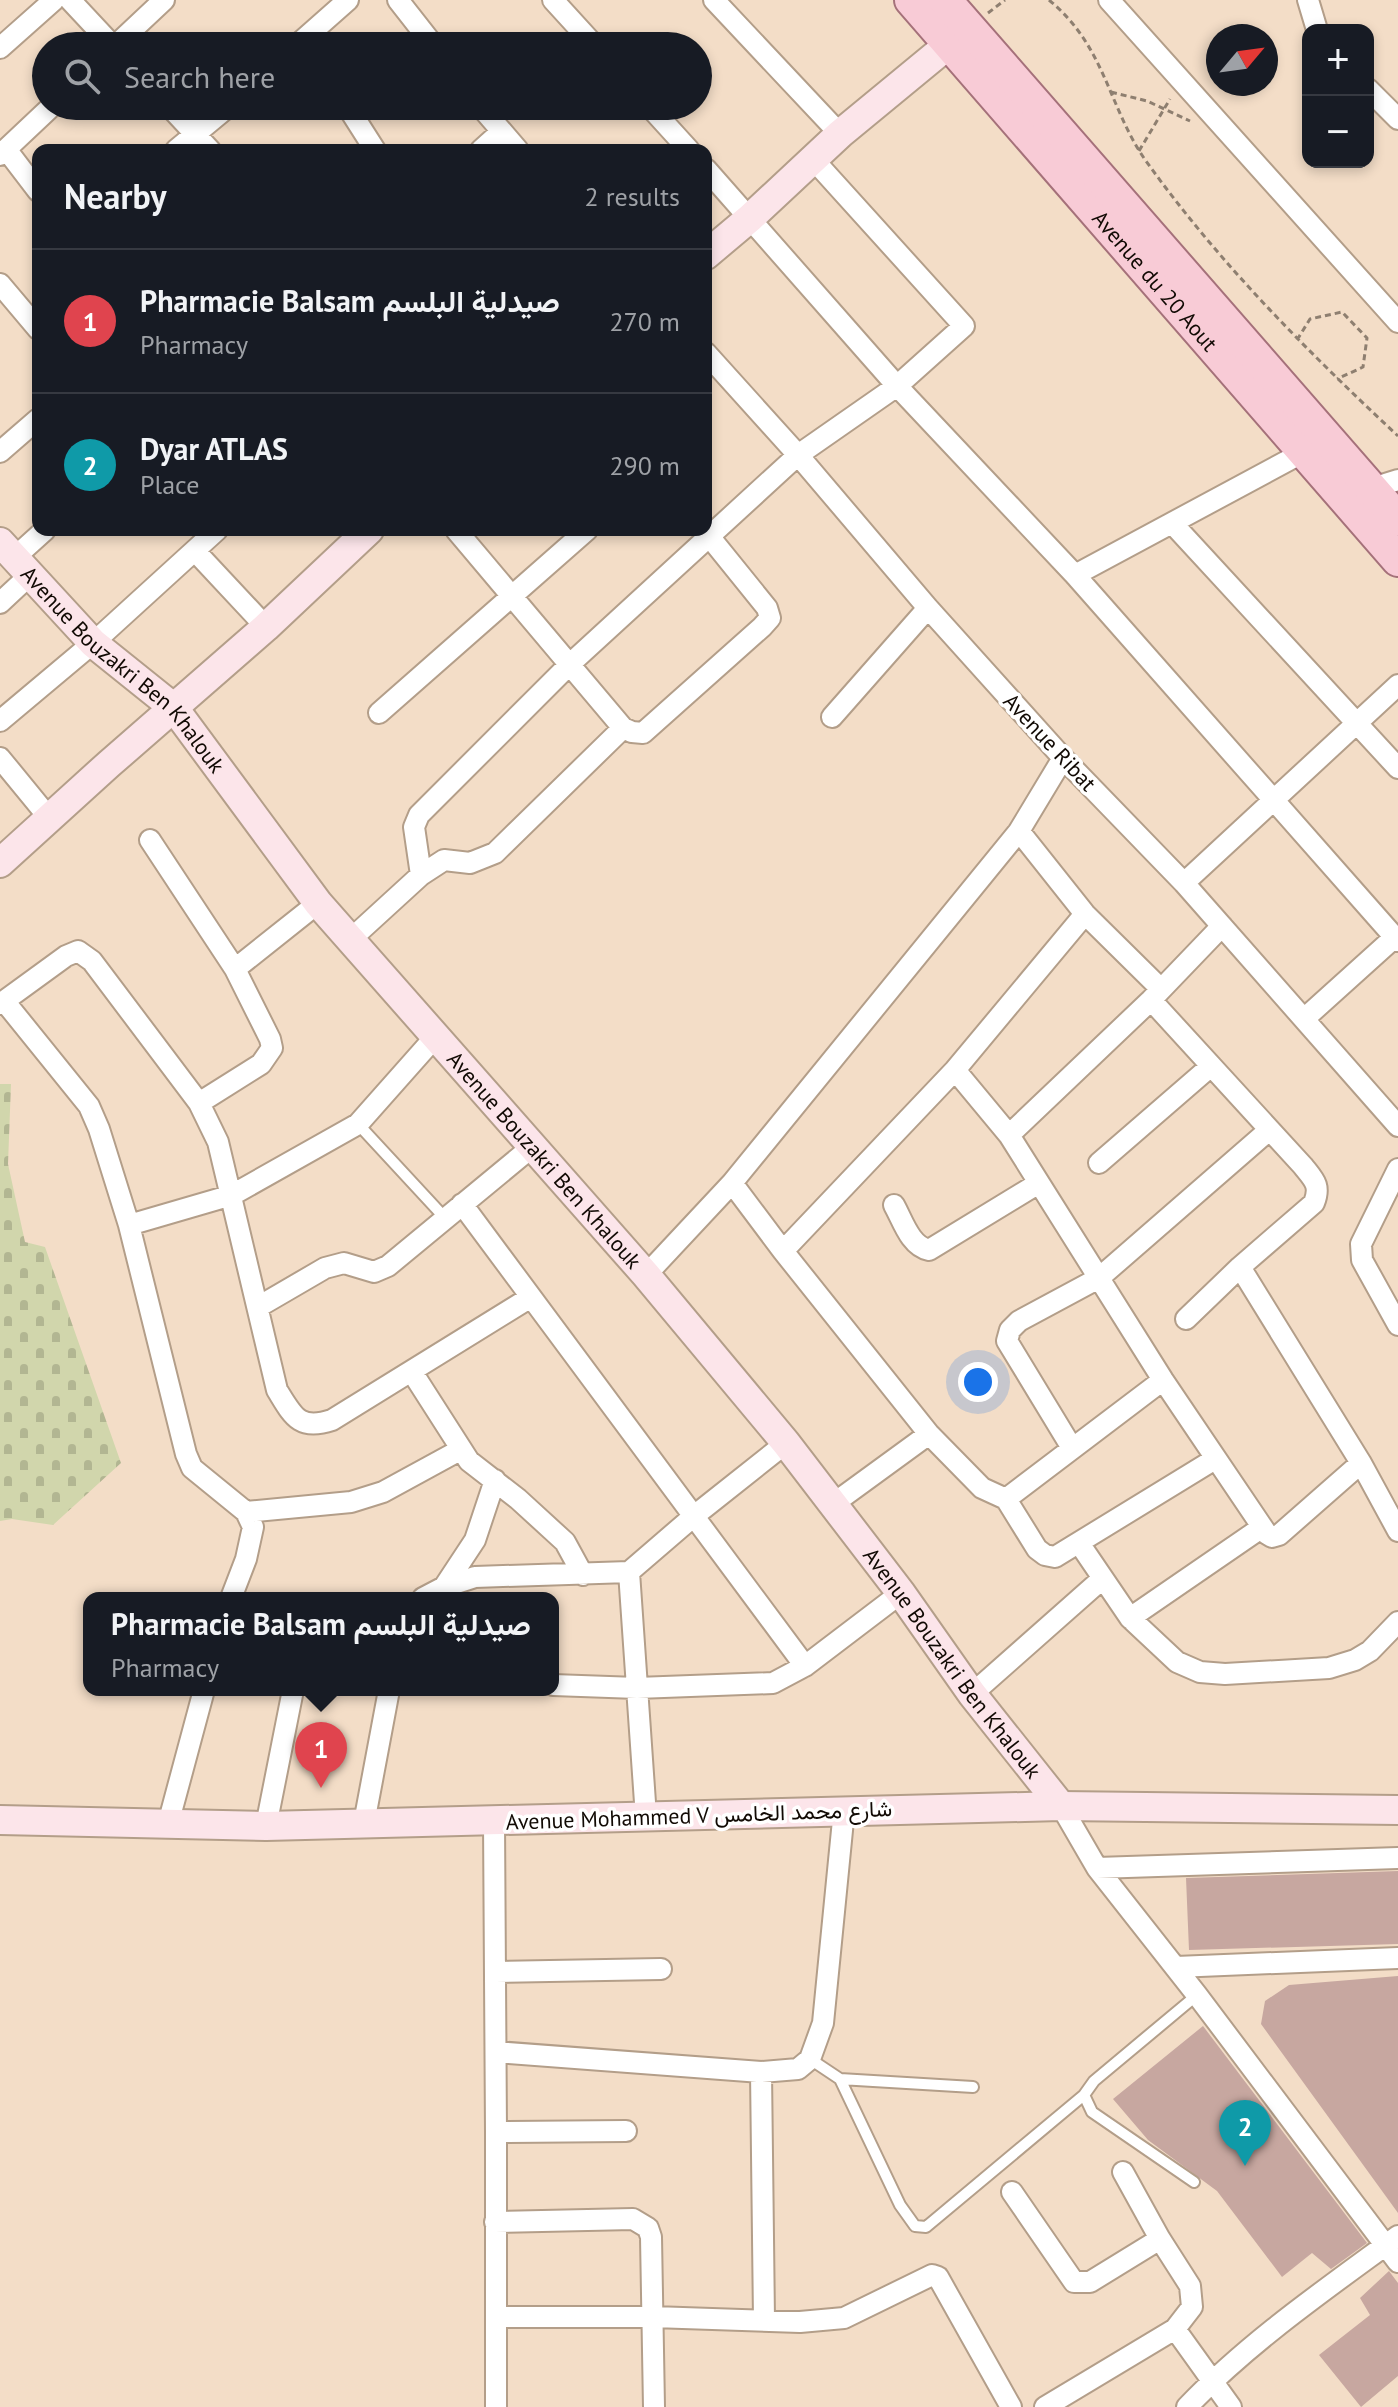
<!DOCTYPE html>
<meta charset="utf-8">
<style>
:root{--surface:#171b24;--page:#20242c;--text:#f1f3f6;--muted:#9ea1a6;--line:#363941;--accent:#ea580c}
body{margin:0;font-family:"PT Sans",Vazirmatn,sans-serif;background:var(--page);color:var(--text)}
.controls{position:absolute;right:24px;top:24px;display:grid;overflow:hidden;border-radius:16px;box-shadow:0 4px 12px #0003}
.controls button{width:72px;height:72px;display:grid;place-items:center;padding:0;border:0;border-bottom:2px solid var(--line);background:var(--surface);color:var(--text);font:40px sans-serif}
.compass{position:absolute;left:1206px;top:24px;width:72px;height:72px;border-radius:50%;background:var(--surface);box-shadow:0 4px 12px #0003;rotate:61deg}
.you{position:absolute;left:978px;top:1382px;width:28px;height:28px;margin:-20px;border:6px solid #fff;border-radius:50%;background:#1a73e8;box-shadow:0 0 0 12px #1a73e833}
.badge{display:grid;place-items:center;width:52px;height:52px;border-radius:50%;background:var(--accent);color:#fff;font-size:26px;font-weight:700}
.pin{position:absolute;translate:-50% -66px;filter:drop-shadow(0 2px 4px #0008)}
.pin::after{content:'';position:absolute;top:42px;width:28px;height:24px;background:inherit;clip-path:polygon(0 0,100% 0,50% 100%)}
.popup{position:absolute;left:83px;top:1592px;width:476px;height:104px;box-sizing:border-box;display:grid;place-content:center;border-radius:16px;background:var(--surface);filter:drop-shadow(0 2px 6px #0005);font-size:26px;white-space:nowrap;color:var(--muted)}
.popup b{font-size:30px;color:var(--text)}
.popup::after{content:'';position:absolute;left:50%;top:100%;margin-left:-16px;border:16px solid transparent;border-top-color:var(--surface)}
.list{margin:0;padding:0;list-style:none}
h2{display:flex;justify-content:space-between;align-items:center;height:104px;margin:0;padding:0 32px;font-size:34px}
h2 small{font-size:26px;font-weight:400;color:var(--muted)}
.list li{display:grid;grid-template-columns:52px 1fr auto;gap:24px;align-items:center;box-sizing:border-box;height:144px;padding:0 32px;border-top:2px solid var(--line)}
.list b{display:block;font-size:30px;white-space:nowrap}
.list p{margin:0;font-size:26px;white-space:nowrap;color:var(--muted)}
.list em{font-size:26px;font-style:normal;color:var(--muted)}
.icon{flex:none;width:44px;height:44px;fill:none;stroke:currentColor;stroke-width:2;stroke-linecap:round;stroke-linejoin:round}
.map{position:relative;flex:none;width:1398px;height:2407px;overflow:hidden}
.search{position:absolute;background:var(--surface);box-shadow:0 4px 12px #0003;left:32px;top:32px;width:680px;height:88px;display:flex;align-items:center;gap:20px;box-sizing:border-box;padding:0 28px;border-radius:44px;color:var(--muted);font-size:30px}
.panel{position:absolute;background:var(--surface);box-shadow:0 4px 12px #0003;left:32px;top:144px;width:680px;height:392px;border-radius:16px}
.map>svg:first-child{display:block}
.cemetery{fill:url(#cemetery-stones)}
.building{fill:#c7a7a0}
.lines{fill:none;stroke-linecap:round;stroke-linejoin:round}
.lane-casing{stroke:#b39e89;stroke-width:14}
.street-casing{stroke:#b39e89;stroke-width:24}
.secondary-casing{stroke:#b39e89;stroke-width:32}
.primary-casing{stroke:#a5717a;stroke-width:36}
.path{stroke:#8e7f70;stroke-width:3;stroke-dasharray:6 4;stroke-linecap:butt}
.lane{stroke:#fff;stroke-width:10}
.street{stroke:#fff;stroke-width:20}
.secondary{stroke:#fce5ea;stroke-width:28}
.primary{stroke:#f8cbd6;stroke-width:32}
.labels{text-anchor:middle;stroke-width:7;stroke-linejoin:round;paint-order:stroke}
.street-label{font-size:22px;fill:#110a04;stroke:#fff}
</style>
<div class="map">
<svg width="1398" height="2407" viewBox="0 0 1398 2407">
<defs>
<pattern id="cemetery-stones" width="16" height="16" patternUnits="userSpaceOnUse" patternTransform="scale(2)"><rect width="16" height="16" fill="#d1d6ac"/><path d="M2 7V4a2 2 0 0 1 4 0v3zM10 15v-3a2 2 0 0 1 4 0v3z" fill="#b2b692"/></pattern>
</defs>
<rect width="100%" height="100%" fill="#f3ddc7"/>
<path class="cemetery" d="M0 1084H11L8 1164 25 1242 45 1247 121 1463 53 1525 12 1519 0 1521Z"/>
<path class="building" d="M1398 1871V1944L1189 1950 1186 1878Z
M1398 1976V2213L1261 2024 1265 2001 1289 1985Z
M1203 2026 1367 2243 1331 2269 1312 2253 1282 2277 1217 2191 1148 2140 1113 2099Z
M1389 2271 1398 2283V2376L1361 2407 1319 2355 1370 2315 1360 2298Z"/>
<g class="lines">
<defs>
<path id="lane" d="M358 1124 445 1218
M810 2059 840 2079 973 2087
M840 2079 900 2205 915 2226 926 2227 1084 2095
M1194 2182 1092 2112 1084 2095 1094 2081 1197 1995"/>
<path id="street" d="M70 0 113 46
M398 0 434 46
M553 0 595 46
M714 0 840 134
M1109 0 1398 322
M1308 0 1317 30
M115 46 164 0
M296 46 348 0
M0 48 54 0
M1368 89 1398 119
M169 106 210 150
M347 106 375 150
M480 106 518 150
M649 106 689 150
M6 149 38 191
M176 150 229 106
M481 150 501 132
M0 155 52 106
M706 169 897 386 1075 575 1398 941
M0 284 38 329
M706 353 798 455 928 608 1063 758 1184 883 1398 1126
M0 452 38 419
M1369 489 1398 480
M1172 523 1398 768
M456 530 623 728 632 732 643 733 762 627 770 618 767 608 704 530
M195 551 266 627
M14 558 45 530
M1075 575 1302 453
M0 603 30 575
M379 713 587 530
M832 717 928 608
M0 721 93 643 217 530
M0 758 50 819
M1019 831 1085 914 1161 989
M150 840 235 969 270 1039 272 1048 261 1064 199 1103
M421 875 414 827 419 815 570 664 798 455 897 386 964 326 812 158
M1184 883 1398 685
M1222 926 1151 1000 1009 1135 1163 1380 1267 1534 1272 1537 1279 1535 1361 1463 1398 1531
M351 939 421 875 444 860 470 863 495 853 623 728
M235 969 318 903
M1151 1000 1303 1166C1314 1180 1321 1185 1314 1203L1240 1267 1186 1319
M5 1002 89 1106 99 1129 129 1225 186 1454 192 1468 246 1512 253 1527 246 1559 231 1598
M0 1004 66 956 78 951 92 961 199 1103 218 1142 277 1390C293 1416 299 1431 332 1420L531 1297
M1304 1019 1395 937
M955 1070 1009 1135
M1099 1163 1211 1066
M1398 1169 1361 1244 1362 1260 1398 1325
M732 1183 783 1251 929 1434 982 1488 1006 1499 1163 1380
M462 1204 805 1666
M894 1205C903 1221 910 1246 929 1250L1039 1183
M129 1225 232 1195 358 1124 436 1036
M783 1251 955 1070 1085 914
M1240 1267 1361 1463
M646 1275 732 1183 1019 831 1063 758
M258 1307 325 1268 344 1263 374 1272 388 1266 532 1147
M412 1372 469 1461 518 1499 565 1542 583 1575
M1072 1448 1007 1341 1010 1330 1019 1321 1099 1278 1268 1131
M1006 1499 1037 1549 1045 1555 1055 1557 1215 1459
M833 1504 929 1434
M246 1512 351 1502 383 1492 460 1450
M1079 1543 1130 1618 1177 1662 1200 1672 1225 1674 1329 1668 1355 1660 1370 1651 1398 1622
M629 1572 646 1817
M444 1587 475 1540 495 1480
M423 1598 444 1587 475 1577 629 1572 694 1516 786 1443
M1130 1618 1261 1528
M553 1685 637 1688 773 1683 805 1666 901 1593
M972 1694 1102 1579
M1061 1806 1097 1868 1197 1995 1398 2262
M494 1821 496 2132V2407
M364 1823 389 1690
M168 1824 204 1690
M266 1826 293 1690
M1097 1868 1398 1858
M1176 1967 1398 1958
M496 1972 661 1969
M496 2052 761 2072 798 2069 810 2059 823 2023 844 1810
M761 2072 764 2320
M496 2132 626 2131
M1012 2192 1074 2282H1090L1160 2239
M495 2222 633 2219 648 2228 651 2237 654 2407
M496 2317H653L800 2322 844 2318 932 2275 938 2277 1011 2407
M1175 2329 1231 2407
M1045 2407 1175 2329 1192 2307 1190 2286 1160 2239 1123 2172
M1187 2407C1249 2342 1326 2289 1398 2236"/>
<g id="secondary">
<path d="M706 255 750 218 840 134 965 31"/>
<path id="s1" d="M0 542 93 643 174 708 318 903 646 1275 786 1443 901 1593 972 1694 1061 1806"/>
<path d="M0 863 109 764 266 627 369 530"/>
<path d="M0 1820 266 1826 1061 1806 1398 1810"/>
</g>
<g id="primary">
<path id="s2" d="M911 0 1398 560"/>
<path d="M945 0 1398 519"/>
</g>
</defs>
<use href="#lane" class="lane-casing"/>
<use href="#street" class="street-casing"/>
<use href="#secondary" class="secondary-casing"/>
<use href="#primary" class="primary-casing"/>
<path class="path" d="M1049 0C1106 47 1108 107 1146 161 1219 263 1307 351 1398 436
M988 13 1005 0
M1111 92 1147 101 1190 121
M1139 151 1170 99
M1297 340 1310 319 1342 312 1367 338 1363 367 1337 379"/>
<use href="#lane" class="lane"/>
<use href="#street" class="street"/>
<use href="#secondary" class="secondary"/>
<use href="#primary" class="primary"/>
</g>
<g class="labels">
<g class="street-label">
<text dy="8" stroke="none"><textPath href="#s2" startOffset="372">Avenue du 20 Aout</textPath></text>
<text dy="8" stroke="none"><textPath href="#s1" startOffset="178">Avenue Bouzakri Ben Khalouk</textPath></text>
<text transform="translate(1050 742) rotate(47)" y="8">Avenue Ribat</text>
<text dy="8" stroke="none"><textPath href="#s1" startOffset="826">Avenue Bouzakri Ben Khalouk</textPath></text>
<text dy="8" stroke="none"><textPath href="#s1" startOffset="1474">Avenue Bouzakri Ben Khalouk</textPath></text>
<text transform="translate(699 1815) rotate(-2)" y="8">Avenue Mohammed V شارع محمد الخامس</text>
</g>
</g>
</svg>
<div class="controls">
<button>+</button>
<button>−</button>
</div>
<svg class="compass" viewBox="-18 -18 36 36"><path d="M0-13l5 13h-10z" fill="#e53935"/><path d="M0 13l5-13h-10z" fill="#9ea1a6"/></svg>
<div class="you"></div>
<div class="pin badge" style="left:321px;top:1788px;background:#e0444e">1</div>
<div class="popup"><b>Pharmacie Balsam صيدلية البلسم</b>Pharmacy</div>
<div class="pin badge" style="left:1245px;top:2166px;background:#0f9aa8">2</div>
<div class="search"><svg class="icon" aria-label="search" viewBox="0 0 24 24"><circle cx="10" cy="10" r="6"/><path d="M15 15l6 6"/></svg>Search here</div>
<section class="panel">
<h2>Nearby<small>2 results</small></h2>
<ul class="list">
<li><span class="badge" style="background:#e0444e">1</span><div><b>Pharmacie Balsam صيدلية البلسم</b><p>Pharmacy</p></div><em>270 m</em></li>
<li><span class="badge" style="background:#0f9aa8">2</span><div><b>Dyar ATLAS</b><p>Place</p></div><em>290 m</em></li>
</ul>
</section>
</div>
